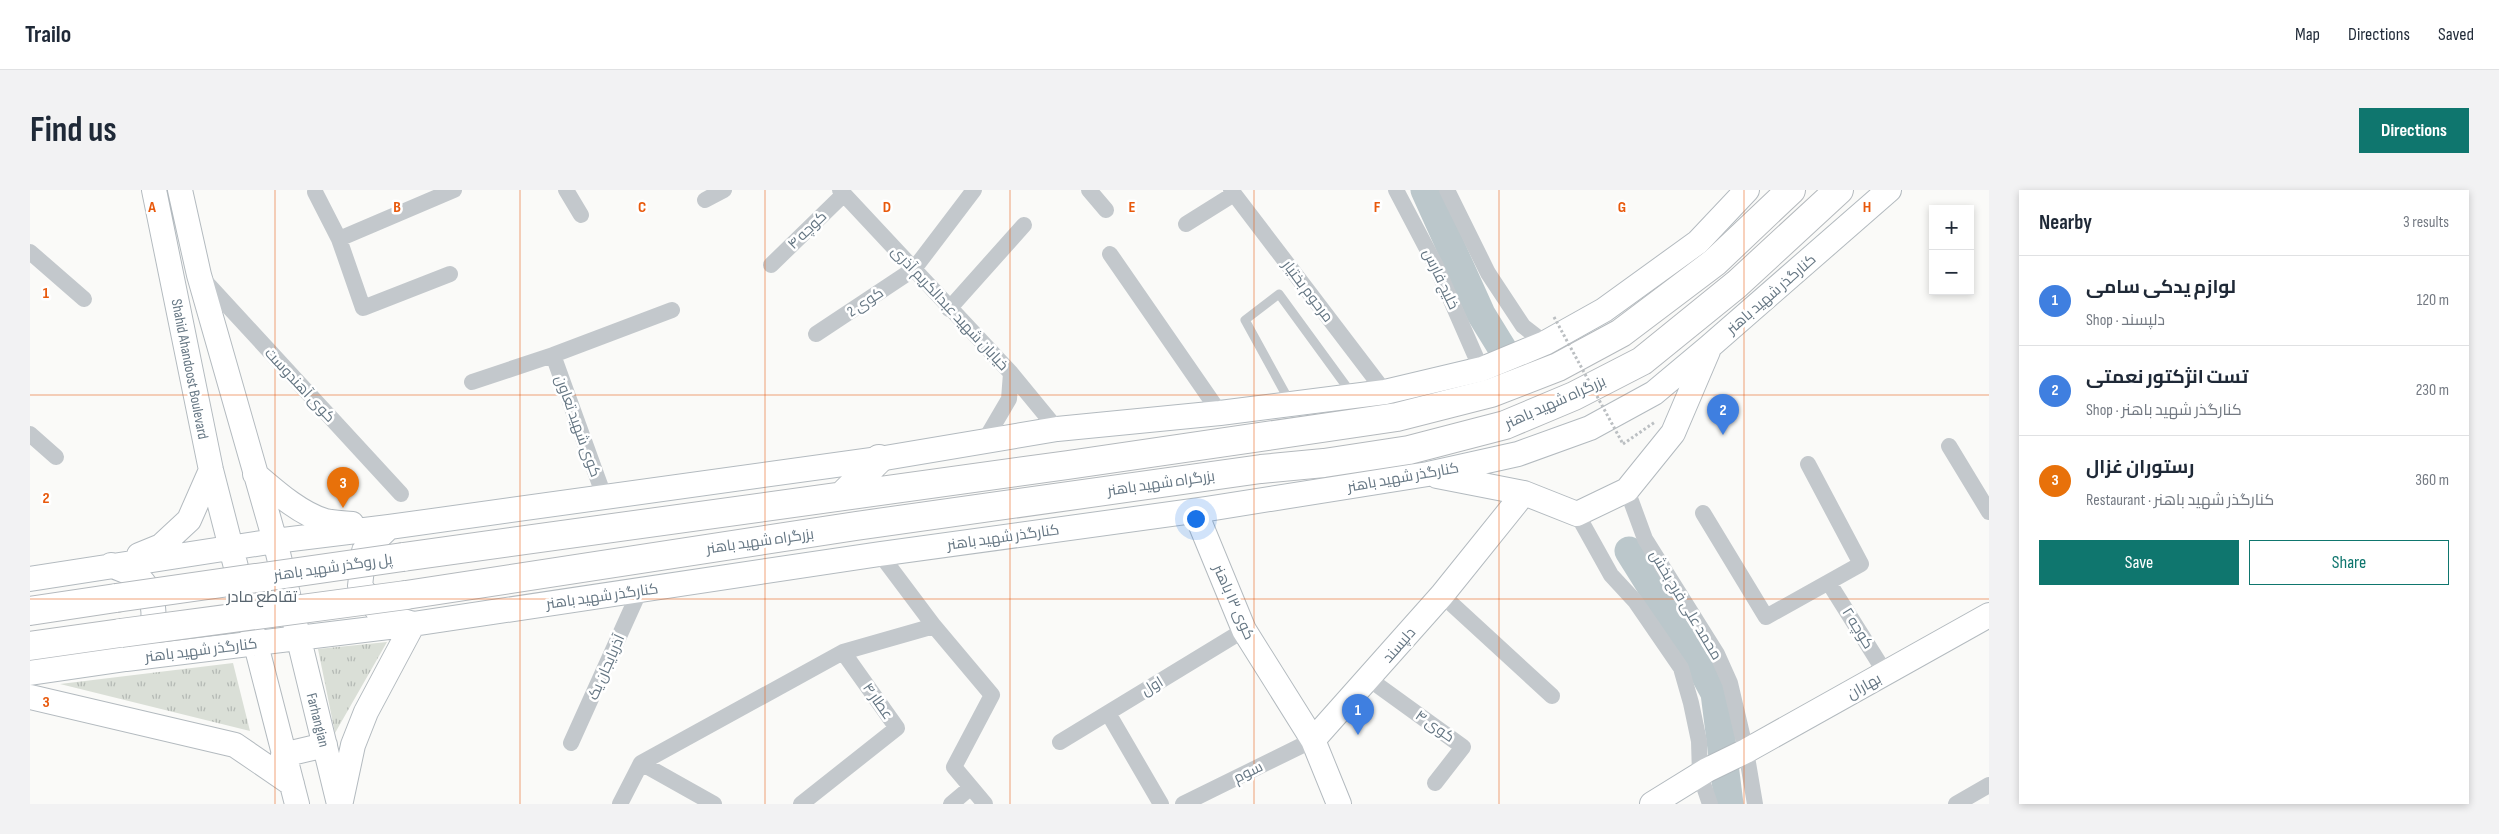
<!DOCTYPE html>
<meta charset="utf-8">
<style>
:root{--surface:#fff;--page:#f2f2f3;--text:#1f2937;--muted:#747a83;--line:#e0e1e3;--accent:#0f766e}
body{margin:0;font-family:"Sofia Sans Condensed",Cairo,sans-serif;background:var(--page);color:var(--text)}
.controls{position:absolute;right:15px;top:15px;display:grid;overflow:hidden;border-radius:0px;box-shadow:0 2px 8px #0003}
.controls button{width:45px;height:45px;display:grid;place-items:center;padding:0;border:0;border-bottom:1px solid var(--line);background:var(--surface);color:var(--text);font:25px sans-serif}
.you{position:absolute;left:1165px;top:328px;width:18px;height:18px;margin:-12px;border:4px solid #fff;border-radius:50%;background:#1a73e8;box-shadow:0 0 0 8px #1a73e833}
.badge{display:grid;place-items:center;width:32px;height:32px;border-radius:50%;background:var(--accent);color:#fff;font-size:16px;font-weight:700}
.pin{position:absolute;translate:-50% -41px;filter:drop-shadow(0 1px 2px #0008)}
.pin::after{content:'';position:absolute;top:26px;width:18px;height:15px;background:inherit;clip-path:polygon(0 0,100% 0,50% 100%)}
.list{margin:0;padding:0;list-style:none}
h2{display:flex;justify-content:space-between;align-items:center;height:65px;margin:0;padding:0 20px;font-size:21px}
h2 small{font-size:16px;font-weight:400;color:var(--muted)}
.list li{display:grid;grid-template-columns:32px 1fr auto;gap:15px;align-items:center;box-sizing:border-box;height:90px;padding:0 20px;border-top:1px solid var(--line)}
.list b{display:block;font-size:19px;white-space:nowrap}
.list p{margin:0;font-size:16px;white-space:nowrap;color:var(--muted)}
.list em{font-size:16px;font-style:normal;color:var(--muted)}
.actions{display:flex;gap:10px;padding:15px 20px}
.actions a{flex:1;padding:11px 0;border:1px solid var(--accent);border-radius:0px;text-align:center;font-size:18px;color:var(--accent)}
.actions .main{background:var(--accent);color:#fff}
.map{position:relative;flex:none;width:1959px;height:614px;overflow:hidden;border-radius:0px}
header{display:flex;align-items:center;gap:30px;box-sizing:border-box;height:70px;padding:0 25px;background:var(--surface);border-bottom:1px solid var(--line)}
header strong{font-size:24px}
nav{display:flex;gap:28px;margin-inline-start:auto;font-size:18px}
.intro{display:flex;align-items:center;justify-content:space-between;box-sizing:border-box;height:120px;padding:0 30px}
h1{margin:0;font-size:35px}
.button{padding:12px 22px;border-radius:0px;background:var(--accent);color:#fff;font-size:18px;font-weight:700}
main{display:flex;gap:30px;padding:0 30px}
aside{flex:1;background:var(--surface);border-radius:0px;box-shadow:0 2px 8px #0003}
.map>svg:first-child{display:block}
.grass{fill:url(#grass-tufts)}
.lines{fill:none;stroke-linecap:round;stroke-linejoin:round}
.river{stroke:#bbc7cb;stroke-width:29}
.secondary-casing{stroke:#b3babf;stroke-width:26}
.highway-casing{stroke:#b4b9bd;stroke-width:30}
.path{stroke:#bbbfc2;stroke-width:3;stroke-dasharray:2.5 2.5;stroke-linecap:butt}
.lane{stroke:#c3c8cc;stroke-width:9}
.street{stroke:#c3c8cc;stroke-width:16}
.secondary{stroke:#fff;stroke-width:24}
.highway{stroke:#fff;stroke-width:28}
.highway-bridge-casing{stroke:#b4b9bd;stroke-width:30;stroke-linecap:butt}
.path-bridge{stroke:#bbbfc2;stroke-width:3;stroke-dasharray:2.5 2.5;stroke-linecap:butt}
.highway-bridge{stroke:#fff;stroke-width:28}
.grid{fill:none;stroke:#e8590c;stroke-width:1;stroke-opacity:0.55}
.labels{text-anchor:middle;stroke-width:5;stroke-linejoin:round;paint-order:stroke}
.street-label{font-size:15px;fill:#657683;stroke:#fff}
.neighbourhood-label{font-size:16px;fill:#57646e;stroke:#fff}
.grid-label{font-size:16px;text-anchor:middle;font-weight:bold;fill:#e8590c;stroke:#fff;stroke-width:5;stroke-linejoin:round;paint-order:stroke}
</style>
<header>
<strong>Trailo</strong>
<nav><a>Map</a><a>Directions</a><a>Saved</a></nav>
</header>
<div class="intro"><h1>Find us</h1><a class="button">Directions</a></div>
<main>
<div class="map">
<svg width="1959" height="614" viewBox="0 0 1959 614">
<defs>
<pattern id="grass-tufts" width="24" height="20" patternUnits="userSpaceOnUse" patternTransform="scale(1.25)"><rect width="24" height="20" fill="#dadfd7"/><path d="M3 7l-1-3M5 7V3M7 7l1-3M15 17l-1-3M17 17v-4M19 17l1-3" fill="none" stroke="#b4b9b4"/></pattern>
</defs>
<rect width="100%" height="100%" fill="#fafaf8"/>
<path class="grass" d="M357 452 305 543 288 459Z
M203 473 220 541 30 494Z"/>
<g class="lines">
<path class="river" d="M1395 0 1451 124 1475 163
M1599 361 1666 468 1685 503 1699 614"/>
<defs>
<path id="secondary" d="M124 0 181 280 267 614
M150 0 169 85 245 351 309 614
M225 284C245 301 269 323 295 331 304 333 314 333 322 334
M1407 286 1494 303 1547 324 1597 300 1643 243 1678 161
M1165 321 1214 440 1283 550 1309 614
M109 365 131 356 159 330 181 280
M81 375C89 379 104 383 110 389 126 405 129 438 112 454
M0 389 245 351 359 337 849 269 1027 239 1190 223 1355 202 1452 179 1515 153 1574 120 1668 52 1717 0
M0 483 96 469 383 434 850 364 1177 319 1398 284 1488 264 1560 238 1624 203 1679 157 1859 0
M0 507 205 555 262 594
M1283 550 1412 405 1494 303
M253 565 295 555
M311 611 323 555 336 522 383 434 350 424 330 396 334 361 359 337
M1622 614 1677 580 1716 561 1959 425"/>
<path id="highway" d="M813 305 849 269
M373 367 1038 275 1367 227 1461 203 1528 177 1591 143 1685 72 1761 0
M376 405 826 336 1231 279 1294 273 1379 260 1475 235 1544 206 1612 171 1707 94 1809 0
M0 421 86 408
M0 456 91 443"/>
</defs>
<use href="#secondary" class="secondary-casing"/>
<use href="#highway" class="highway-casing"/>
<path class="path" d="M1593 254 1625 232"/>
<path class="lane" d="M1260 212 1215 130 1249 104 1322 204"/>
<path class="street" d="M536 0 551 25
M810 0 981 183 1027 239
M1059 0 1076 20
M1201 0 1355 202
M1366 0 1406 76 1455 188
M1417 0 1458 83 1493 136 1515 153
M285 2 309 49 333 118 420 84
M675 10 694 0
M1156 34 1204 4
M309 49 424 0
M0 62 54 109
M1080 64 1190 223
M741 75 813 5
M173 89 371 304
M919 119 994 35
M786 144 884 79 944 0
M523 165 574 306
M442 192 523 165 642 120
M0 244 26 267
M955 250 979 209 981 183
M1919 256 1959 322
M1597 300 1615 349 1687 464 1700 493 1716 561 1725 614
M1673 323 1736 427 1831 374 1778 274
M1547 324 1581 385 1605 411 1651 478 1661 513 1669 551 1670 585 1680 614
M850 364 904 436 962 505 924 577 955 614
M1799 393 1856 484
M1412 405 1522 506
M1339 489 1433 557 1405 593
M1078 523 1131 614
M1030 552 1214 440
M541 553 610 400
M611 573 813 462
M611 573 684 614
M590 614 611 573
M771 614 867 538 813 462 904 436
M921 614 940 598
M1153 614 1283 550
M1926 614 1959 595"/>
<use href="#secondary" class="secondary"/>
<use href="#highway" class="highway"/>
<defs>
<path id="highway-bridge" d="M86 408 373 367
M91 443 376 405"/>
</defs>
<use href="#highway-bridge" class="highway-bridge-casing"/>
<path class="path-bridge" d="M1524 127 1593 254"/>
<use href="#highway-bridge" class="highway-bridge"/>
</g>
<path class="grid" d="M245 0V614M490 0V614M735 0V614M980 0V614M1224 0V614M1469 0V614M1714 0V614M0 205H1959M0 409H1959"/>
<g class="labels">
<g class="street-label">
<text transform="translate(777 40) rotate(-44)" y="5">کوچه ۴</text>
<text transform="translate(1411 89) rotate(65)" y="5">خلیج فارس</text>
<text transform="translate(1278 101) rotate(53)" y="5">مرحوم بختیار</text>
<text transform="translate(1741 104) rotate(-41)" y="5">کنارگذر شهید باهنر</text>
<text transform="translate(835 112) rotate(-34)" y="5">کوی 2</text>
<text transform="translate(920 118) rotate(47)" y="5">خیابان شهید عبدالکریم آذری</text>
<text transform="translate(160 179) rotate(79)" y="5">Shahid Ahandoost Boulevard</text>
<text transform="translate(270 195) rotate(47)" y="5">کوی آهندوست</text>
<text transform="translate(1525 212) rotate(-24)" y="5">بزرگراه شهید باهنر</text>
<text transform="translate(548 236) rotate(70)" y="5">کوی شهید تعاون</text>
<text transform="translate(1373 287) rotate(-10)" y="5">کنارگذر شهید باهنر</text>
<text transform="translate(1131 293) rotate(-8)" y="5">بزرگراه شهید باهنر</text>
<text transform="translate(973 347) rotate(-8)" y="5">کنارگذر شهید باهنر</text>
<text transform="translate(730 351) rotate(-8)" y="5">بزرگراه شهید باهنر</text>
<text transform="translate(303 377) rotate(-8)" y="5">پل روگذر شهید باهنر</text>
<text transform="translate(572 406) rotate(-8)" y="5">کنارگذر شهید باهنر</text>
<text transform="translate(1204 412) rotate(66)" y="5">کوی ۱۳ باهنر</text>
<text transform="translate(1656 415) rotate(59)" y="5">محمد علی فرح بخش</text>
<text transform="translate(1828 438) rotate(58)" y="5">کوچه ۲</text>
<text transform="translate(1369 455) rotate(-49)" y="5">دلپسند</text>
<text transform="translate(171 460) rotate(-7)" y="5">کنارگذر شهید باهنر</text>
<text transform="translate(576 477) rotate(-66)" y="5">آذربایجان یک</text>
<text transform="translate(1122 496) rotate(-31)" y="5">اول</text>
<text transform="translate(1834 496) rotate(-29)" y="5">بهاران</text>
<text transform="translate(848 511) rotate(55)" y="5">عطار ۴</text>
<text transform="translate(288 530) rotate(76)" y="5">Farhangian</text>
<text transform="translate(1405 536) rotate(35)" y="5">کوی ۴</text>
<text transform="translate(1218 582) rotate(-26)" y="5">سوم</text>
</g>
<g class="neighbourhood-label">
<text x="232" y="412">تقاطع مادر</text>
</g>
</g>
<g class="grid-label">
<text x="122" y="22">A</text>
<text x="367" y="22">B</text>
<text x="612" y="22">C</text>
<text x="857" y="22">D</text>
<text x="1102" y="22">E</text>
<text x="1347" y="22">F</text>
<text x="1592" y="22">G</text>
<text x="1837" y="22">H</text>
<text x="16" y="108">1</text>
<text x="16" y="313">2</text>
<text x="16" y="517">3</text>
</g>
</svg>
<div class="controls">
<button>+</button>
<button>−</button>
</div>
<div class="you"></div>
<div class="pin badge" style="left:1328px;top:545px;background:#3f7fe0">1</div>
<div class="pin badge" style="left:1693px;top:245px;background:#3f7fe0">2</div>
<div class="pin badge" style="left:313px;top:318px;background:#e8710a">3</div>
</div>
<aside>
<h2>Nearby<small>3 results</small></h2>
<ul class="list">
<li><span class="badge" style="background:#3f7fe0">1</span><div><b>لوازم یدکی سامی</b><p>Shop · دلپسند</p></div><em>120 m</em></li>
<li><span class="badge" style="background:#3f7fe0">2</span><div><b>تست انژکتور نعمتی</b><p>Shop · کنارگذر شهید باهنر</p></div><em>230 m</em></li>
<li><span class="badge" style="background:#e8710a">3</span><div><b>رستوران غزال</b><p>Restaurant · کنارگذر شهید باهنر</p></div><em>360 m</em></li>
</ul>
<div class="actions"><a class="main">Save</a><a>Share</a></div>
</aside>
</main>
